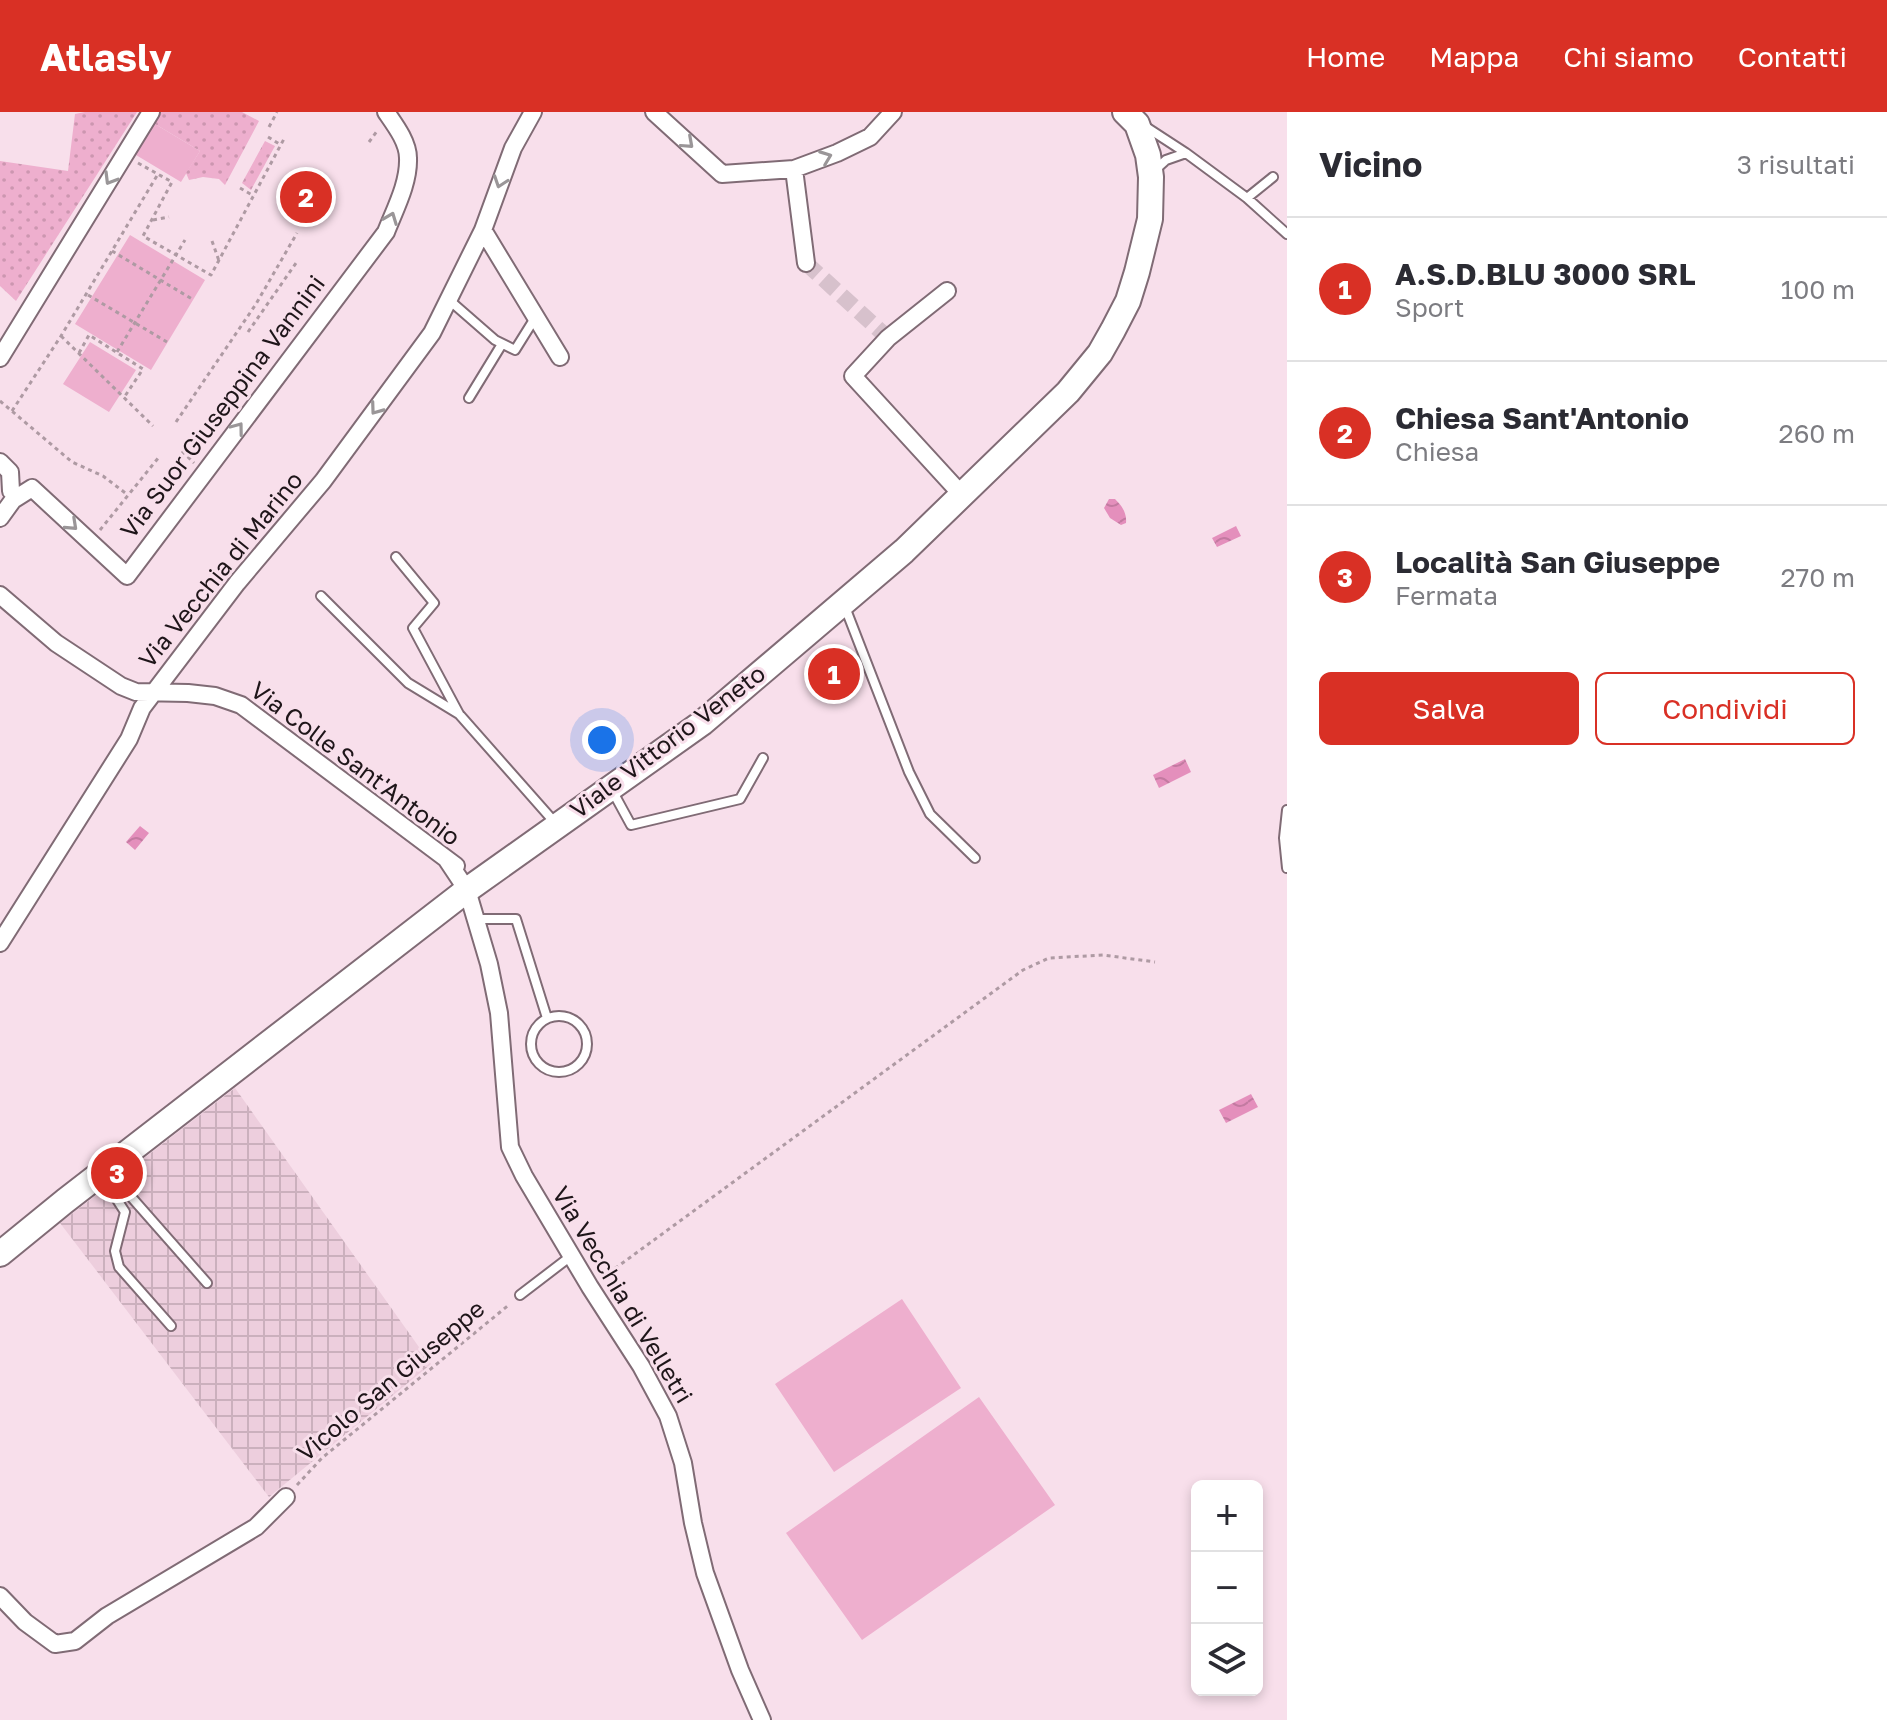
<!DOCTYPE html>
<html lang="it">
<meta charset="utf-8">
<style>
:root{--surface:#fff;--page:#f7f7f7;--text:#2b2b33;--muted:#7c7c81;--line:#e1e1e2;--accent:#d93025}
body{margin:0;font-family:"Golos Text",sans-serif;background:var(--page);color:var(--text)}
.controls{position:absolute;right:24px;bottom:24px;display:grid;overflow:hidden;border-radius:12px;box-shadow:0 4px 12px #0003}
.controls button{width:72px;height:72px;display:grid;place-items:center;padding:0;border:0;border-bottom:2px solid var(--line);background:var(--surface);color:var(--text);font:40px sans-serif}
.you{position:absolute;left:602px;top:628px;width:28px;height:28px;margin:-20px;border:6px solid #fff;border-radius:50%;background:#1a73e8;box-shadow:0 0 0 12px #1a73e833}
.badge{display:grid;place-items:center;width:52px;height:52px;border-radius:50%;background:var(--accent);color:#fff;font-size:26px;font-weight:700}
.pin{position:absolute;translate:-50% -50%;border:4px solid #fff;box-shadow:0 2px 8px #0006}
.list{margin:0;padding:0;list-style:none}
h2{display:flex;justify-content:space-between;align-items:center;height:104px;margin:0;padding:0 32px;font-size:34px}
h2 small{font-size:26px;font-weight:400;color:var(--muted)}
.list li{display:grid;grid-template-columns:52px 1fr auto;gap:24px;align-items:center;box-sizing:border-box;height:144px;padding:0 32px;border-top:2px solid var(--line)}
.list b{display:block;font-size:30px;white-space:nowrap}
.list p{margin:0;font-size:26px;white-space:nowrap;color:var(--muted)}
.list em{font-size:26px;font-style:normal;color:var(--muted)}
.actions{display:flex;gap:16px;padding:24px 32px}
.actions a{flex:1;padding:18px 0;border:2px solid var(--accent);border-radius:12px;text-align:center;font-size:28px;color:var(--accent)}
.actions .main{background:var(--accent);color:#fff}
.icon{flex:none;width:44px;height:44px;fill:none;stroke:currentColor;stroke-width:2;stroke-linecap:round;stroke-linejoin:round}
.map{position:relative;flex:none;width:1287px;height:1608px;overflow:hidden}
header{display:flex;align-items:center;gap:48px;box-sizing:border-box;height:112px;padding:0 40px;background:var(--accent);color:#fff}
header strong{font-size:38px}
nav{display:flex;gap:44px;margin-inline-start:auto;font-size:28px}
main{display:flex}
aside{flex:1;background:var(--surface)}
.map>svg:first-child{display:block}
.industrial{fill:url(#industrial-grid)}
.green{fill:#eeafce}
.park{fill:url(#park-dots)}
.water{fill:url(#water-waves)}
.lines{fill:none;stroke-linecap:round;stroke-linejoin:round}
.minor-tunnel{stroke:#d7c1cc;stroke-width:16;stroke-dasharray:16 8;stroke-linecap:butt}
.service-casing{stroke:#806b75;stroke-width:12}
.minor-casing{stroke:#806b75;stroke-width:20}
.secondary-casing{stroke:#806b75;stroke-width:28}
.path{stroke:#ae9aa3;stroke-width:3;stroke-dasharray:4 4;stroke-linecap:butt}
.service{stroke:#fff;stroke-width:8}
.minor{stroke:#fff;stroke-width:16}
.secondary{stroke:#fff;stroke-width:24}
.oneway{stroke:#9a9698}
.labels{text-anchor:middle;stroke-width:6;stroke-linejoin:round;paint-order:stroke}
.street-label{font-size:24px;fill:#1e1519;stroke:#f8dfeb}
</style>
<header>
<strong>Atlasly</strong>
<nav><a>Home</a><a>Mappa</a><a>Chi siamo</a><a>Contatti</a></nav>
</header>
<main>
<div class="map">
<svg width="1287" height="1608" viewBox="0 0 1287 1608">
<defs>
<pattern id="industrial-grid" width="8" height="8" patternUnits="userSpaceOnUse" patternTransform="scale(2)"><rect width="8" height="8" fill="#edcedd"/><path d="M0 4h8M4 0v8" fill="none" stroke="#cbb0bd"/></pattern>
<pattern id="park-dots" width="8" height="8" patternUnits="userSpaceOnUse" patternTransform="scale(2)"><rect width="8" height="8" fill="#eeafce"/><path d="M2 2h.1M6 6h.1" fill="none" stroke="#cc96b0" stroke-width="1.8" stroke-linecap="round"/></pattern>
<pattern id="water-waves" width="16" height="10" patternUnits="userSpaceOnUse" patternTransform="scale(2)"><rect width="16" height="10" fill="#e48fbc"/><path d="M0 5q4-4 8 0t8 0" fill="none" stroke="#c37aa1"/></pattern>
</defs>
<rect width="100%" height="100%" fill="#f8dfeb"/>
<path class="industrial" d="M235 976 431 1252 269 1385 60 1111Z"/>
<path class="green" d="M150 9 200 39 181 70 131 40Z
M130 123 205 168 151 258 75 212Z
M90 230 136 258 109 300 63 272Z
M902 1187 961 1276 834 1360 775 1272Z
M979 1285 1055 1393 862 1528 786 1421Z"/>
<path class="park" d="M85 0H137L16 189 0 174V49L68 59 75 2Z
M155 0H242L259 9 225 73 219 67 203 65 189 68 186 61 200 39 150 9Z
M265 29 275 34 251 78 242 71Z"/>
<path class="water" d="M1109 387H1115C1122 394 1127 401 1126 411L1121 413 1110 406 1104 396Z
M1236 414 1241 424 1217 435 1212 426Z
M1185 647 1191 660 1159 676 1153 663Z
M140 714 149 721 135 738 126 730Z
M1251 982 1258 995 1226 1011 1219 998Z"/>
<g class="lines">
<path class="minor-tunnel" d="M806 151 888 226"/>
<defs>
<path id="service" d="M1143 13 1186 41 1166 48 1156 57
M1186 41 1247 86 1287 122
M1247 86 1273 65
M448 187 495 228 515 238 535 206
M469 286 502 232
M396 445 434 491 413 516 459 602 557 713
M321 484 408 571 459 602
M845 495 909 660 930 702 975 746
M613 680 631 713 740 687 763 646
M1287 698 1284 726 1287 756
M476 807H516L547 906
M531 932a28 28 0 1 1 56 0a28 28 0 1 1-56 0Z
M105 1062 113 1073 114 1083 125 1100 115 1139 119 1155 171 1214
M115 1076 126 1079 207 1171
M520 1183 571 1144"/>
<path id="minor" d="M654 0 722 62 794 57 837 41 870 25 893 0
M794 57 806 151
M483 118 560 245
M947 179 888 226 853 264 962 383
M0 246 151 0
M0 350 10 360 11 379
M0 406 13 388 32 376 127 464 386 120C395 97 409 71 408 46 408 30 395 13 386 0
M0 483 56 531 121 574 136 580 188 581 215 584 241 593 456 754
M447 748 467 778 489 852 499 901 510 1035 524 1064 590 1175 641 1254 668 1304 683 1351 693 1411 705 1461 740 1558 762 1608
M0 831 129 627 142 596 237 471 323 369 432 221 483 118 513 36 533 0
M0 1484 25 1510 55 1532 75 1529 107 1504 256 1415 286 1385"/>
<path id="secondary" d="M0 1142 65 1089 467 778 702 611 904 439 1068 280 1100 241 1113 218 1128 189 1137 160 1150 107 1151 65 1148 43 1137 12 1125 0"/>
</defs>
<use href="#service" class="service-casing"/>
<use href="#minor" class="minor-casing"/>
<use href="#secondary" class="secondary-casing"/>
<path class="path" d="M269 15 277 0
M268 25 281 33
M369 30 377 19
M138 51 172 70 143 124 211 163 285 25
M240 76 254 84
M153 108 169 105
M212 129 219 149
M112 139 192 187
M88 183 167 230
M248 220 296 151
M61 224 153 314
M117 240 185 128
M79 241 89 223 143 257 125 284
M0 289 72 350 103 364 128 383
M12 299 61 224 158 62
M176 310 256 192 297 121
M182 339 194 351
M100 418 159 345
M602 1166 1023 858 1049 846 1103 843 1155 850
M297 1373 322 1346 510 1192"/>
<use href="#service" class="service"/>
<use href="#minor" class="minor"/>
<use href="#secondary" class="secondary"/>
</g>
<defs><path id="oneway-chevron" d="M-2-3.5L2.5 0L-2 3.5" fill="none" stroke-width="1.6" stroke-linecap="round" stroke-linejoin="round" transform="scale(2)"/></defs>
<g class="oneway">
<use href="#oneway-chevron" transform="translate(688 31) rotate(42)"/>
<use href="#oneway-chevron" transform="translate(826 45) rotate(-21)"/>
<use href="#oneway-chevron" transform="translate(110 67) rotate(121)"/>
<use href="#oneway-chevron" transform="translate(500 70) rotate(109)"/>
<use href="#oneway-chevron" transform="translate(391 106) rotate(-69)"/>
<use href="#oneway-chevron" transform="translate(376 297) rotate(126)"/>
<use href="#oneway-chevron" transform="translate(238 316) rotate(-53)"/>
<use href="#oneway-chevron" transform="translate(72 413) rotate(43)"/>
</g>
<g class="labels">
<g class="street-label">
<text transform="translate(223 295) rotate(-53)" y="8">Via Suor Giuseppina Vannini</text>
<text transform="translate(221 458) rotate(-51)" y="8">Via Vecchia di Marino</text>
<text transform="translate(668 630) rotate(-37)" y="8">Viale Vittorio Veneto</text>
<text transform="translate(355 652) rotate(37)" y="8">Via Colle Sant'Antonio</text>
<text transform="translate(622 1183) rotate(59)" y="8">Via Vecchia di Velletri</text>
<text transform="translate(391 1269) rotate(-40)" y="8">Vicolo San Giuseppe</text>
</g>
</g>
</svg>
<div class="controls">
<button>+</button>
<button>−</button>
<button><svg class="icon" aria-label="layers" viewBox="0 0 24 24"><path d="M12 4l9 5-9 5-9-5zM3 14l9 5 9-5"/></svg></button>
</div>
<div class="you"></div>
<div class="pin badge" style="left:834px;top:562px">1</div>
<div class="pin badge" style="left:306px;top:85px">2</div>
<div class="pin badge" style="left:117px;top:1061px">3</div>
</div>
<aside>
<h2>Vicino<small>3 risultati</small></h2>
<ul class="list">
<li><span class="badge">1</span><div><b>A.S.D.BLU 3000 SRL</b><p>Sport</p></div><em>100 m</em></li>
<li><span class="badge">2</span><div><b>Chiesa Sant'Antonio</b><p>Chiesa</p></div><em>260 m</em></li>
<li><span class="badge">3</span><div><b>Località San Giuseppe</b><p>Fermata</p></div><em>270 m</em></li>
</ul>
<div class="actions"><a class="main">Salva</a><a>Condividi</a></div>
</aside>
</main>
